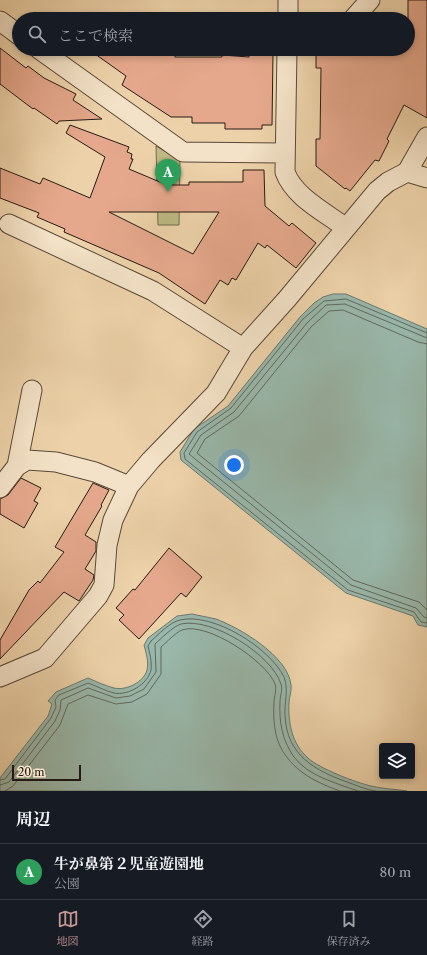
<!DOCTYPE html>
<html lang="ja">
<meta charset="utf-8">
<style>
:root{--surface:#171b24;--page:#242831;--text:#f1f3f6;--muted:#9ea1a6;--line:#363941;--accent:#c59692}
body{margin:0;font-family:"Libre Caslon Text","Noto Serif JP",serif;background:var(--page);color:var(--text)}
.controls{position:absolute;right:12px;bottom:12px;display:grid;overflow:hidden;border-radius:4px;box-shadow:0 2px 6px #0003}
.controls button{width:36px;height:36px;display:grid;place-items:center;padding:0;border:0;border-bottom:1px solid var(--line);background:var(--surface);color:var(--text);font:20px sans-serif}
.scale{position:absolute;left:12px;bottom:10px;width:69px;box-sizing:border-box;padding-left:4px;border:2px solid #261b14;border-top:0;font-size:11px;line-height:14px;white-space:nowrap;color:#261b14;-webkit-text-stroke:3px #f3e2c7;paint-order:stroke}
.you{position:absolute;left:234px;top:465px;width:14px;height:14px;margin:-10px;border:3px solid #fff;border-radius:50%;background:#1a73e8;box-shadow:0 0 0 6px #1a73e833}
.badge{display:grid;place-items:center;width:26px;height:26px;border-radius:50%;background:var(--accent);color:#fff;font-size:13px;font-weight:700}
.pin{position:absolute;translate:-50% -33px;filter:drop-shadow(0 1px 2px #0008)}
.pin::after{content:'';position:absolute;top:21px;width:14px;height:12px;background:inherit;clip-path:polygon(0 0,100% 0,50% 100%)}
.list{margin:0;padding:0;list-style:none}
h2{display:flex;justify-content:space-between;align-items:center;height:52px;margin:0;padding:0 16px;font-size:17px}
h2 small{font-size:13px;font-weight:400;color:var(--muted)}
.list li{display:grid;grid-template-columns:26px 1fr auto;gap:12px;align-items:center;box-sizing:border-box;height:56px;padding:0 16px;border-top:1px solid var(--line)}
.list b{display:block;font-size:15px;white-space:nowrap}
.list p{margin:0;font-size:13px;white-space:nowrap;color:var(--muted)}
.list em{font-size:13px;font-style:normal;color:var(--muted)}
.icon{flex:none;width:22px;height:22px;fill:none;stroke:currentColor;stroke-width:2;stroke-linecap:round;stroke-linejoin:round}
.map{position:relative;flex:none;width:427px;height:791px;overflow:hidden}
.search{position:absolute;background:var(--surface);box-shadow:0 2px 6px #0003;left:12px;right:12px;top:12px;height:44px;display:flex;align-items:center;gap:10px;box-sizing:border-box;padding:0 14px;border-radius:22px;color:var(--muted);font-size:15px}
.sheet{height:108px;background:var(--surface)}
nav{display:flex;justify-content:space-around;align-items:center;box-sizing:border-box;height:56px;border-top:1px solid var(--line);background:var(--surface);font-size:11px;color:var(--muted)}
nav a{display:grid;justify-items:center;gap:2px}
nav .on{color:var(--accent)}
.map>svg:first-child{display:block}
.green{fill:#beba84;stroke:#726a4c}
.water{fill:#99b7aa;stroke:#6b796e}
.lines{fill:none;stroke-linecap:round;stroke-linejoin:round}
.shore{stroke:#60695f;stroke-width:1}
.building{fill:#e5a88c;stroke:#261b14;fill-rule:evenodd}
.minor-casing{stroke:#584939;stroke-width:21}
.minor{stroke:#f3e2c7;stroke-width:19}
</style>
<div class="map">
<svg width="427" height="791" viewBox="0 0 427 791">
<rect width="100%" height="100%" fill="#edd2a9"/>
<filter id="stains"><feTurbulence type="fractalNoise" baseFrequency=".005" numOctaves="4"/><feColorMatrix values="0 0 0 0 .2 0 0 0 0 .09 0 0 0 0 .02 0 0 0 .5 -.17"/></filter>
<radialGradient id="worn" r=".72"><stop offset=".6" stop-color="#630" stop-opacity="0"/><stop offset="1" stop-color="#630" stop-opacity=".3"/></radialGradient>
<path class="green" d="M156 146 180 160 179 225H158Z"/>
<path class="water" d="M333 294H346L427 329V627L418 625 413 616 346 593 181 460 180 452 194 429 228 406 300 317 314 303 323 297Z
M192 614C200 616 208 617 216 619 240 628 288 656 291 685 292 691 289 697 289 703 288 723 292 744 308 758 318 768 357 783 371 786 383 789 396 789 407 791H0V778L48 716 52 704 48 701 56 692 88 678C97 682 106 686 114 688 126 691 144 682 147 670 149 662 146 653 144 645L148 638 177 616Z"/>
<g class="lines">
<path class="shore" d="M427 333 346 299 324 301 303 319 231 408 197 432 184 453 185 459 348 590 414 612 421 622 427 623
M427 338 345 304 326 305 307 323 234 412 201 435 189 454 351 585 416 608 424 617 427 618
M427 344 418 342 343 310 329 311 311 327 239 416 205 439 197 453 353 580 419 602 427 610
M0 780 5 779 51 718 56 707 55 700 59 695 88 683C97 686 105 691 114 693 128 696 148 684 151 670 152 662 150 654 148 646L151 641C158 635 170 622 180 620 213 612 270 648 284 677 289 690 284 703 285 716 287 755 314 770 347 782 356 785 366 790 376 791
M0 785 9 782 55 721 60 710 61 700 88 688 116 698 130 696 144 689 156 672 155 644C162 638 172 627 181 624 212 617 272 655 281 684 283 689 280 696 280 702 279 722 282 740 294 757 308 776 336 783 358 791
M5 791 13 786 60 725 68 704 88 695 116 704 132 702 147 694 161 674V647C167 642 175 633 182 630 207 621 267 662 275 684 277 690 274 697 274 702 273 718 274 736 282 750 295 772 317 783 340 791"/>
</g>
<path class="building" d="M408 0H427V118L404 105 387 139 389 141 379 161 375 160 350 191 346 188 345 189 316 166V139H320L321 68H316V49H408Z
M0 48 26 68 28 66 44 78 76 94 73 100 102 119 59 121 57 124 34 108 33 109 0 84Z
M88 49H156V53H175V57H222V55L249 57V53L273 54 272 125H262V129H225V123H192V117H171L122 85 126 76Z
M70 125 129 147 127 152 132 154 131 159H133L129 169 167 185H189V182H243V170H264L265 206 289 226 292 223 316 243 296 268 267 245 265 248 258 243 236 280 232 278 228 285 220 280 205 304 159 273 64 232 65 229 37 217 39 213 0 198V168L40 184 43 178 90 198 105 157 66 133ZM109 212H219L193 254Z
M21 478 41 488 34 501 38 503 24 528 0 514V499L8 495Z
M93 483 109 490 101 505 102 506 85 535 96 542V551L85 569 94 575 93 580 79 601 64 592 0 659V640L29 590 38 581 40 583 64 552 55 547Z
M169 548 202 577 186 597 181 593 139 639 119 620 124 615 116 608 133 589 135 590Z"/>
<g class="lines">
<defs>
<path id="minor" d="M288 19V0
M353 19 370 0
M0 21 19 35
M39 49 183 152 285 153
M287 49 285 172C294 197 325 212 346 228
M407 172 427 137
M9 224 153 291 243 348
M17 466 32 390
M0 488 17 466 27 460 56 462 95 472 129 486
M0 677 45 658 98 596 104 585 107 545 113 520 129 486 151 460 216 393 243 348 287 299 377 191 388 182 407 172 427 178"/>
</defs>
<use href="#minor" class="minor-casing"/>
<use href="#minor" class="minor"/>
</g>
<rect width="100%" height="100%" filter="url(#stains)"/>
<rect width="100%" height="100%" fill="url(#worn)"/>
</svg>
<div class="controls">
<button><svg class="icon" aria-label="layers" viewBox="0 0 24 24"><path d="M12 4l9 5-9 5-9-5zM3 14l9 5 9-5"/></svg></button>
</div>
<div class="scale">20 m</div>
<div class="you"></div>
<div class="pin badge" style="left:168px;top:192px;background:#2e9e5b">A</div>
<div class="search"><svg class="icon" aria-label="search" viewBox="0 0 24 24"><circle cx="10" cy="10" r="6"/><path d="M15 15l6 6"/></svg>ここで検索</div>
</div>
<section class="sheet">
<h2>周辺<small></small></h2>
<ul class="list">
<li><span class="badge" style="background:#2e9e5b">A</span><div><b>牛が鼻第２児童遊園地</b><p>公園</p></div><em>80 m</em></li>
</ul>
</section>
<nav>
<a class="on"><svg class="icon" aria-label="map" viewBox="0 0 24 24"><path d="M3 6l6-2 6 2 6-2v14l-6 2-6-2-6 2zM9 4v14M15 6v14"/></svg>地図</a>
<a><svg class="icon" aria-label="directions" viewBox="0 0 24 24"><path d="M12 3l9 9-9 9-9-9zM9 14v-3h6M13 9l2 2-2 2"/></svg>経路</a>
<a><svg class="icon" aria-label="saved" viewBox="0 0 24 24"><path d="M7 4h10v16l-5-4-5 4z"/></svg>保存済み</a>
</nav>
